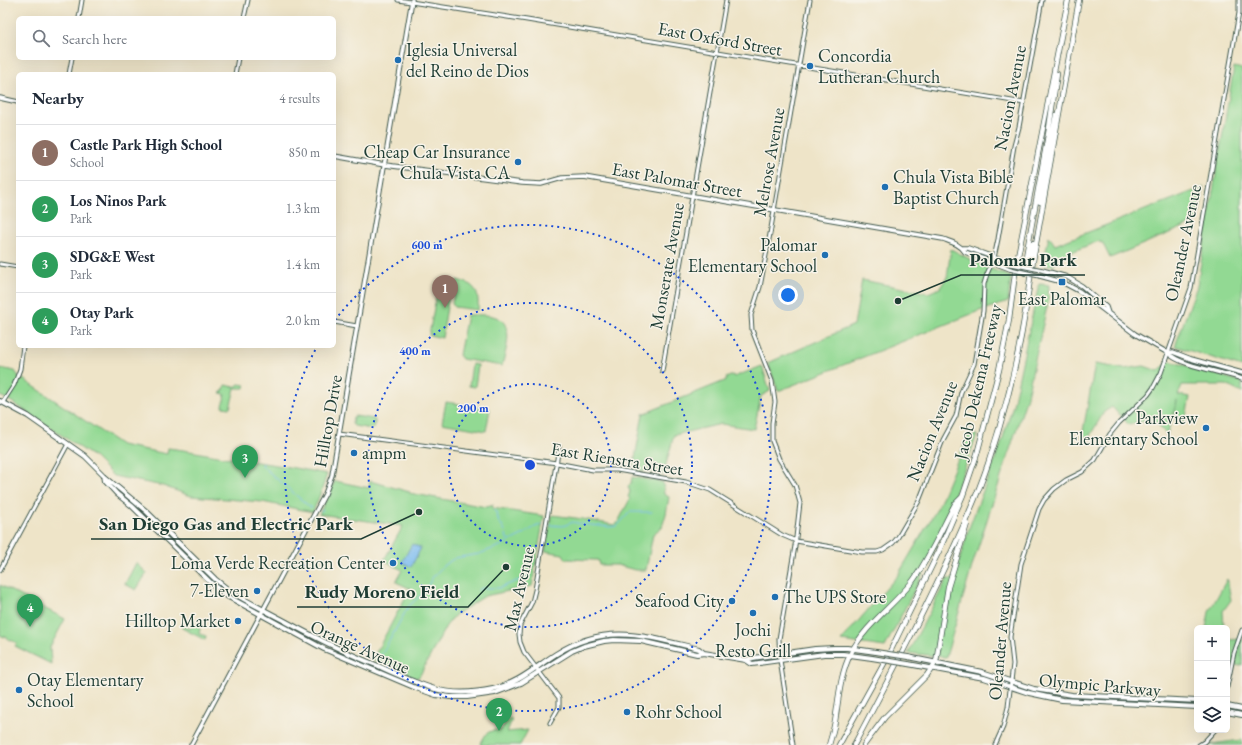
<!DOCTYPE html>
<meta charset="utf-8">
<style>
:root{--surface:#fff;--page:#f2f2f3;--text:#1f2937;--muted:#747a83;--line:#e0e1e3;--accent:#0b8043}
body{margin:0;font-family:"EB Garamond",serif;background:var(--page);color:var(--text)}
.controls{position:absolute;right:12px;bottom:12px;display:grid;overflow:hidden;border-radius:6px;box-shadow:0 4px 16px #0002}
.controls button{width:36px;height:36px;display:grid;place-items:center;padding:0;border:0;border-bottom:1px solid var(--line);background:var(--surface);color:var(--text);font:20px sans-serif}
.you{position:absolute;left:788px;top:295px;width:14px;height:14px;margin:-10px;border:3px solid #fff;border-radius:50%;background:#1a73e8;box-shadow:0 0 0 6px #1a73e833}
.badge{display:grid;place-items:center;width:26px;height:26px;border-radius:50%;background:var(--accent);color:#fff;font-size:13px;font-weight:700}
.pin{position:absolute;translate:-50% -33px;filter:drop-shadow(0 1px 2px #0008)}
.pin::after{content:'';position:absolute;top:21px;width:14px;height:12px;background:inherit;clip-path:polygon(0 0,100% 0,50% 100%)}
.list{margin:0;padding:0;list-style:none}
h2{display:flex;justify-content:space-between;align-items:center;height:52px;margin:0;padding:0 16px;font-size:17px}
h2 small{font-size:13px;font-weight:400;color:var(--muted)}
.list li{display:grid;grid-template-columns:26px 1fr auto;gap:12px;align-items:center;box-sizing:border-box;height:56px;padding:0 16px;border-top:1px solid var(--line)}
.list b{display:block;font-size:15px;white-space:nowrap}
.list p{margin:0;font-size:13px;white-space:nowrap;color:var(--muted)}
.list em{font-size:13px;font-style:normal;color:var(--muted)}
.icon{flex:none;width:22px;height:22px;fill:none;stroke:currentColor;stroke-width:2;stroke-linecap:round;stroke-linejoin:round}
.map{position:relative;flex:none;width:1242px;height:745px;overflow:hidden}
.search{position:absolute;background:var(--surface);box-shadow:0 4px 16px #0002;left:16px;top:16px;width:320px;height:44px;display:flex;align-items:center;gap:10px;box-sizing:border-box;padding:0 14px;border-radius:6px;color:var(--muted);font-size:15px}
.panel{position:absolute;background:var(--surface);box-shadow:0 4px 16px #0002;left:16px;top:72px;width:320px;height:276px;border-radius:6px}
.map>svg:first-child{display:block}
.green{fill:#92d993;stroke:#588b64}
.water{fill:#7cbcf0;stroke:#4e7c92}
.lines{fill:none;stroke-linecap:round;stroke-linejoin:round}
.stream{stroke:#7cbcf0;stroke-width:1}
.tertiary-casing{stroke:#3e564a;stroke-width:5}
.secondary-casing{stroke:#3e564a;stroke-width:5.5}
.primary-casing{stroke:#3e564a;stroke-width:6}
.motorway-casing{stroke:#3e564a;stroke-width:6}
.tertiary{stroke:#fff;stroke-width:3}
.secondary{stroke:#fff;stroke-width:3.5}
.primary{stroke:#fff;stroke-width:4}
.motorway{stroke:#fff;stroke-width:4.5}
.secondary-bridge-casing{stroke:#3e564a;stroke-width:5.5;stroke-linecap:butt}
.primary-bridge-casing{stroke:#3e564a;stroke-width:6;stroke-linecap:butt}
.secondary-bridge{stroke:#fff;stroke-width:3.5}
.primary-bridge{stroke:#fff;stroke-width:4}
.ring{fill:none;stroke:#1d4ed8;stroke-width:2;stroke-dasharray:2 4}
.poi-dot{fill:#1f6fb2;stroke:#f7f3e8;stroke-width:1.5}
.labels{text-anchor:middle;stroke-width:3;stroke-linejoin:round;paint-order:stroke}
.street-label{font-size:18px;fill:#1f3d34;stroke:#f7f3e8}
.poi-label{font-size:18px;fill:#1f3d34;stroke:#f7f3e8;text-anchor:start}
.centre{fill:#1d4ed8;stroke:#f7f3e8;stroke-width:2}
.ring-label{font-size:12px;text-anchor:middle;font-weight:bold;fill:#1d4ed8;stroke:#f7f3e8;stroke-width:3;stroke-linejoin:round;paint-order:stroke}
.leader{fill:none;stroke:#1f3d34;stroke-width:1.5}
.callout-dot{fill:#1f3d34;stroke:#f7f3e8;stroke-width:1.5}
.callout-label{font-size:19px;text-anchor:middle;font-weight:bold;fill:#1f3d34;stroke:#f7f3e8;stroke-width:3;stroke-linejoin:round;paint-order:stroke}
</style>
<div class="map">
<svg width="1242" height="745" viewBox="0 0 1242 745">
<rect width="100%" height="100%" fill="#f7f3e8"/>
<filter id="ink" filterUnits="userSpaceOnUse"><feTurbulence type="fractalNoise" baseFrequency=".025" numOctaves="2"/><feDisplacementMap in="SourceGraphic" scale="8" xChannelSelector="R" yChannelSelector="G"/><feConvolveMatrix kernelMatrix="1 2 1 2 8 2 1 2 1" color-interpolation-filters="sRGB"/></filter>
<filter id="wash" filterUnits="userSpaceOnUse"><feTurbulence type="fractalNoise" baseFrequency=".012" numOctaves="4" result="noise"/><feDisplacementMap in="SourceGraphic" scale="16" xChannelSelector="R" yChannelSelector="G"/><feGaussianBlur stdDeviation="0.9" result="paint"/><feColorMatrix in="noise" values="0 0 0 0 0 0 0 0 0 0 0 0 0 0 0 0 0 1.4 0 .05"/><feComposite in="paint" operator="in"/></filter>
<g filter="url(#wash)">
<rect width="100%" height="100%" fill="#eee4c8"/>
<path class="green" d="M1234 67 1242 69V367L1175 346 1197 286Z
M1204 187 1198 221 1110 258 1102 242 1100 243 1099 241 1054 259V265H1043L1049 236 1055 245Z
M951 249 979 264 1011 277 1008 302 979 311 778 391 768 363 854 325 862 280 928 293 940 288 947 277Z
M457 280C476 284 479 292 478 310L454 307 452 303Z
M1039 284 1049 285 1048 302 1026 400 973 563 946 657 908 653 947 579H954L969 528 1002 441 1013 405Z
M437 292 449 294 442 338 429 335Z
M467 315C476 315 487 314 496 317 516 325 505 352 502 366L462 359 459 355Z
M1170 361 1242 382V393L1226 385H1182L1178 395 1190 397 1185 421 1174 419 1177 400 1167 435 1152 418 1129 425 1112 407 1104 412 1088 439 1082 437 1095 364 1124 369 1144 366 1158 371Z
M472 364 478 365 475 387 469 386Z
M762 366 770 391 761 396 754 429 721 424 674 435 663 475 633 469 643 414 727 380 726 378 733 375 734 377Z
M0 368 15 371 21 380 23 379 121 445 167 454 168 448C187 450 205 454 223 457 258 462 292 467 327 474L321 492 313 512 262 502 191 496 163 486 113 476 94 457 9 400 0 396Z
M239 384 245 385 244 388H235L230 408 223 407 225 394 220 393 224 390 225 385 235 387Z
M446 402 490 409 486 431 442 423Z
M355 416 374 419 375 421 374 428 371 429 354 426 352 424 353 417Z
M968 435H977L931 558 885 647 841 641 898 575 938 507Z
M632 477 663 482 664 494 669 497 666 514 662 527 653 534 646 570H635L617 565H599L598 560H596L566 559 563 554 545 551 552 515 583 519 614 525 618 522 630 499 628 497 630 492 628 486 631 483Z
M335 481 369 488 370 481 410 492 409 493 486 507 491 506 493 504 492 508 544 516 532 586 485 596 455 615 446 626 419 677 415 678 372 660 411 587 409 588 396 582 402 570 384 560 403 526 319 514Z
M136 563 147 573 136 590 125 584Z
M1227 579 1231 600 1223 611 1224 628H1206L1209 612Z
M0 585 65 619 50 647 51 664 15 646 17 643 0 635Z
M195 624 200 629 199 634 206 636 205 640 182 628V625L190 629 192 626Z
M1242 639V666L1227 664V640Z
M509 718 512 719 507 732 528 730 520 745H480C486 733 487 730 501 730Z
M1242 740V745H1208L1211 744Z"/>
<path class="water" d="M412 544 421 548 411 567 402 562Z"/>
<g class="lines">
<path class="stream" d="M263 463 262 466 311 508
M493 509 497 514 499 523 502 525 505 531
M321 511 323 510
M550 525 563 526 573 522 581 524 610 527 617 526 630 512H652
M506 534 507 539 510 541
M478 590 483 588H499L530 576
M378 661 408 607 425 591 432 578 444 565 455 558 479 554 500 546 522 535 535 527 543 524"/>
</g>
</g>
<g filter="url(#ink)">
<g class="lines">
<defs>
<path id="tertiary" d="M398 0 527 20 1024 103
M79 18 82 0
M244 18 248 0
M69 74 72 58
M235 74 238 58
M0 264 18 267
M334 322 357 326
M662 371 726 0
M3 402 14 385 20 369 23 346
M339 434 557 463 593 470H617L686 482 710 490 782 535 796 541 862 552H877L883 550 893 543 898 537 919 501 943 440 956 416 961 392 974 364 983 311 984 284 987 274 994 258 998 239 1014 146 1019 127 1042 0
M0 570 68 444
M1227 687 1234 653 1242 630
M550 723 559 707V698L524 652 520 642 519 634 520 625 532 602 535 590 559 447
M793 745 780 660 779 639 795 546 800 503 795 485 779 459 772 441V423L775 402 772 381 752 330 751 315 760 287 770 234 810 0
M995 745 1003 727 1008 707 1013 664 1010 637 1021 564 1039 509 1044 500 1054 489 1066 480 1082 472 1095 460 1110 434 1119 423 1148 395 1153 388 1161 373 1191 288 1239 13V0
M1199 745 1204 742 1215 730"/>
<path id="secondary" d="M0 98 18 102
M334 156 385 165 522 183 541 184 562 178 584 177 943 239C951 242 960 244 965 252L1010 269
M963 248H968L1012 264
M1042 270 1067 277 1082 286 1106 307 1108 313
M1040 276 1062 282 1079 291 1135 334 1168 353C1180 366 1224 372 1242 379
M1168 353 1173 352 1191 359 1242 373
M191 745 325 494 332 475 412 0"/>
<path id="primary" d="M0 401 28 416 85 456 104 475 105 481 117 494 132 506 211 583 227 596 324 649 416 688 436 695 450 697H467L495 693 521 683 572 651 584 646 604 641 614 640 641 641 697 654 704 653 746 660 752 664 824 654H843L872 658
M104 476 146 511 215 579 230 591C246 601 264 610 281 619 312 636 343 652 376 665 396 674 415 683 435 689 453 694 474 693 493 689 519 683 534 668 556 654 606 622 645 636 699 649L704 653
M908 657 982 672 1034 689 1072 695 1197 701
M746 660 753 658 815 649 834 648H847L876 652
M908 664 984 678 1029 693 1062 700 1197 707
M1227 706 1242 709
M1227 712 1242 715"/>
<path id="motorway" d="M1040 202 1056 115
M1027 265 1029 263 1033 243
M1025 273 1027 265 1025 262 1048 135 1057 74
M829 745C832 735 835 725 836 715 839 695 841 672 851 653 865 625 893 606 912 582 928 561 942 528 955 504L961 498
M839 745 886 660 939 551 963 495 977 454 999 370 1009 320 1016 266 1068 0
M854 745C881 694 908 643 933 591 953 550 973 508 988 464 1009 402 1023 336 1031 272L1079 0
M864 745 885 717 927 675 936 662 948 587 967 524"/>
</defs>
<use href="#tertiary" class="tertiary-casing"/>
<use href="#secondary" class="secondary-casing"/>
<use href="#primary" class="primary-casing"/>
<use href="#motorway" class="motorway-casing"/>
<use href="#tertiary" class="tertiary"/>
<use href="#secondary" class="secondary"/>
<use href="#primary" class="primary"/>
<use href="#motorway" class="motorway"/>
<defs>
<path id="secondary-bridge" d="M1012 264 1042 270
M1010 269 1040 276"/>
<path id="primary-bridge" d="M876 652 908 657
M872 658 908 664"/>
</defs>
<use href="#secondary-bridge" class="secondary-bridge-casing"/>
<use href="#primary-bridge" class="primary-bridge-casing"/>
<use href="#secondary-bridge" class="secondary-bridge"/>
<use href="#primary-bridge" class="primary-bridge"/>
</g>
</g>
<g class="ring">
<circle cx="530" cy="465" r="81"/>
<circle cx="530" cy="465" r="162"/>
<path d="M335 320A243 243 0 1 1 317 347"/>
</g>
<g class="poi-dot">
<circle cx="398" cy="60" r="4"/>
<circle cx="810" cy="66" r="4"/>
<circle cx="518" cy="162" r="4"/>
<circle cx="885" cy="187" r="4"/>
<circle cx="825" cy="255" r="4"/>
<rect x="1058" y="278" width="8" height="8" rx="2"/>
<circle cx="1206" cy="428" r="4"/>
<circle cx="354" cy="453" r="4"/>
<circle cx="393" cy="563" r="4"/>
<circle cx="257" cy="591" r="4"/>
<circle cx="775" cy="597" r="4"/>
<circle cx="732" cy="601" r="4"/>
<circle cx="753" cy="613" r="4"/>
<circle cx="238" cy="621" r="4"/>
<circle cx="19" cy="690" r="4"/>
<circle cx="627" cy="712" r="4"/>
</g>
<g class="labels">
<g class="street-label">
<text transform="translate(720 39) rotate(10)" y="6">East Oxford Street</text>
<text transform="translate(1010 98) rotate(-79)" y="6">Nacion Avenue</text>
<text transform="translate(769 162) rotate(-80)" y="6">Melrose Avenue</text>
<text transform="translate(677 180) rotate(10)" y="6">East Palomar Street</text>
<text transform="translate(1183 243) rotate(-78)" y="6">Oleander Avenue</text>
<text transform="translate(667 266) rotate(-80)" y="6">Monserate Avenue</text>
<text transform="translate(978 382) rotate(-77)" y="6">Jacob Dekema Freeway</text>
<text transform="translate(328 421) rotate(-80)" y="6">Hilltop Drive</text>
<text transform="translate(932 431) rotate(-68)" y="6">Nacion Avenue</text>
<text transform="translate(617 459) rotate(9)" y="6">East Rienstra Street</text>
<text transform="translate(519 589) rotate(-77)" y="6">Max Avenue</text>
<text transform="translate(1000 641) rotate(-85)" y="6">Oleander Avenue</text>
<text transform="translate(360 647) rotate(24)" y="6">Orange Avenue</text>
<text transform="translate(1100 685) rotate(5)" y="6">Olympic Parkway</text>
</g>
<g class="poi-label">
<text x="406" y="56">Iglesia Universal<tspan x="406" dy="21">del Reino de Dios</tspan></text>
<text x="818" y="62">Concordia<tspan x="818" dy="21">Lutheran Church</tspan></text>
<text x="510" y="158" text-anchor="end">Cheap Car Insurance<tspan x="510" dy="21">Chula Vista CA</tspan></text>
<text x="893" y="183">Chula Vista Bible<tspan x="893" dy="21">Baptist Church</tspan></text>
<text x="817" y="251" text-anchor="end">Palomar<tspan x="817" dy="21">Elementary School</tspan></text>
<text x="1062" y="305" text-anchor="middle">East Palomar</text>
<text x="1198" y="424" text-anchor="end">Parkview<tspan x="1198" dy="21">Elementary School</tspan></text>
<text x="362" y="459">ampm</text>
<text x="385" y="569" text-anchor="end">Loma Verde Recreation Center</text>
<text x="249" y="597" text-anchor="end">7-Eleven</text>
<text x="783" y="603">The UPS Store</text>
<text x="724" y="607" text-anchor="end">Seafood City</text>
<text x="230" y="627" text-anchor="end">Hilltop Market</text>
<text x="753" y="636" text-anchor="middle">Jochi<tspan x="753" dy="21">Resto Grill</tspan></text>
<text x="27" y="686">Otay Elementary<tspan x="27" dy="21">School</tspan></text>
<text x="635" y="718">Rohr School</text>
</g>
</g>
<circle cx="530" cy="465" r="6" class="centre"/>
<g class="ring-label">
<text x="427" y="249">600 m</text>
<text x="415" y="355">400 m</text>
<text x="473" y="412">200 m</text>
</g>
<path class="leader" d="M898 301L961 275H1085M419 512L361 539H91M506 567L468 607H297"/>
<g class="callout-dot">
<circle cx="898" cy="301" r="4"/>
<circle cx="419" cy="512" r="4"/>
<circle cx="506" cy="567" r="4"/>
</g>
<g class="callout-label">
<text x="1023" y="266">Palomar Park</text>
<text x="226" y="530">San Diego Gas and Electric Park</text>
<text x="382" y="598">Rudy Moreno Field</text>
</g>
</svg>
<div class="controls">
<button>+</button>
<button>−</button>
<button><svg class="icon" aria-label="layers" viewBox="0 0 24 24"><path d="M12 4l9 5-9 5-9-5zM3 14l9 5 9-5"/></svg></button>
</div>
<div class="you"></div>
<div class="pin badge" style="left:445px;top:308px;background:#8d6e63">1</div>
<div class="pin badge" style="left:499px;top:731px;background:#2e9e5b">2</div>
<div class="pin badge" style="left:245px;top:478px;background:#2e9e5b">3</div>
<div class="pin badge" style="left:30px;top:627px;background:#2e9e5b">4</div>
<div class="search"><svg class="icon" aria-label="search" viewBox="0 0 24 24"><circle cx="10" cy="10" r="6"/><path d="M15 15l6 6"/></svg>Search here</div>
<section class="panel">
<h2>Nearby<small>4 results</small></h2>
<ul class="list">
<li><span class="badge" style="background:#8d6e63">1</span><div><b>Castle Park High School</b><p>School</p></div><em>850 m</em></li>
<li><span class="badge" style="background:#2e9e5b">2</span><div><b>Los Ninos Park</b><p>Park</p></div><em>1.3 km</em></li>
<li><span class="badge" style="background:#2e9e5b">3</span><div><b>SDG&amp;E West</b><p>Park</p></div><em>1.4 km</em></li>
<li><span class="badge" style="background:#2e9e5b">4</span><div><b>Otay Park</b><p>Park</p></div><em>2.0 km</em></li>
</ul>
</section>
</div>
